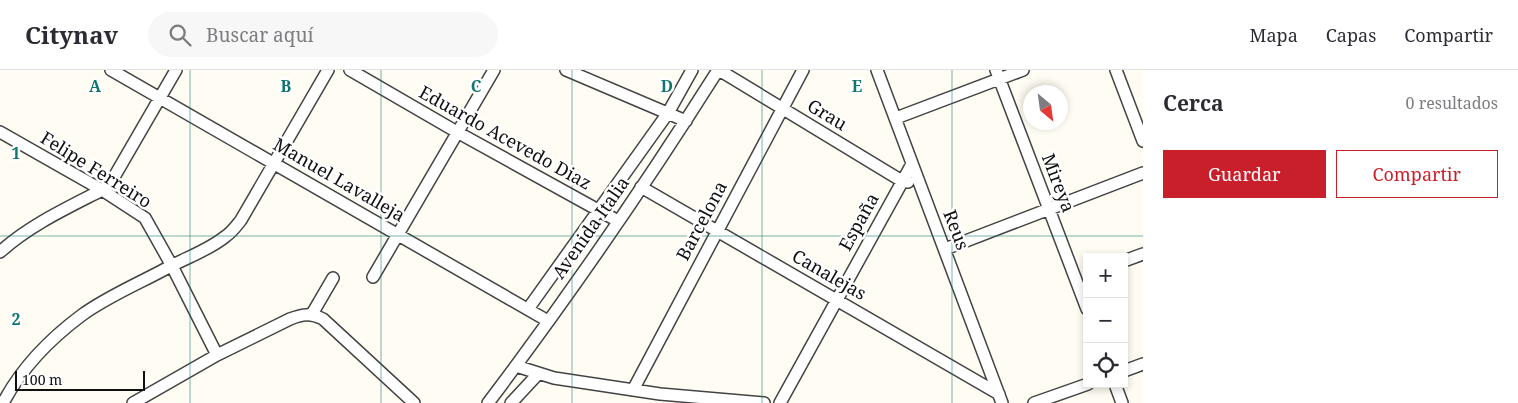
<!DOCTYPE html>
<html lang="es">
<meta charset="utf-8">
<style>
:root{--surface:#fff;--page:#f7f7f7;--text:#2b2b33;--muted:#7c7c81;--line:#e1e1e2;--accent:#c91f2a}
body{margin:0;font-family:"Noto Serif",serif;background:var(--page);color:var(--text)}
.controls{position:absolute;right:15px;bottom:15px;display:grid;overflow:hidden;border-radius:0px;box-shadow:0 2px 8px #0003}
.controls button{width:45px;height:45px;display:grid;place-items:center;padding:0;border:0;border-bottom:1px solid var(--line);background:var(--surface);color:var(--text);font:25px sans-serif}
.compass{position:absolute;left:1023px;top:15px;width:45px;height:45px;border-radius:50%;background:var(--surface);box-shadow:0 2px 8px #0003;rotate:151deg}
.scale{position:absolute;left:15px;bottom:12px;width:130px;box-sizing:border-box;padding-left:5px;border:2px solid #101010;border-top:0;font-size:14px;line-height:18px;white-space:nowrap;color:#101010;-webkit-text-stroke:4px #fff;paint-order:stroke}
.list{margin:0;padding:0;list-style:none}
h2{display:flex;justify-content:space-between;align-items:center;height:65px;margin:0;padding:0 20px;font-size:21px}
h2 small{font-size:16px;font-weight:400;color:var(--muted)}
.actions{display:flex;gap:10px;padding:15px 20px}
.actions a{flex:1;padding:11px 0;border:1px solid var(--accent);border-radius:0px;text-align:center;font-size:18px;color:var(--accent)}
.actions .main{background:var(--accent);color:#fff}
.icon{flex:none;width:28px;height:28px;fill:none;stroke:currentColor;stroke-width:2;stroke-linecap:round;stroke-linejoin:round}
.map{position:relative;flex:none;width:1143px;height:333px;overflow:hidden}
header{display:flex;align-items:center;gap:30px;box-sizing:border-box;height:70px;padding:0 25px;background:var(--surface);border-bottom:1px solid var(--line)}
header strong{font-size:24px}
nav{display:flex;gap:28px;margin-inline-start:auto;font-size:18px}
.search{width:350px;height:45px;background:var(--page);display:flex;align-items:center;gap:12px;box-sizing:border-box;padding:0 18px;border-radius:28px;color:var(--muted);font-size:19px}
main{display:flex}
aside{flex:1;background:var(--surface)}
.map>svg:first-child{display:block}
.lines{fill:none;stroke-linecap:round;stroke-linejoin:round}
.minor-casing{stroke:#434343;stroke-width:14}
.minor{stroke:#fff;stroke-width:11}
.grid{fill:none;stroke:#0f766e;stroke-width:1;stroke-opacity:0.55}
.labels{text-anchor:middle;stroke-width:5;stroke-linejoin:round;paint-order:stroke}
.street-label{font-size:18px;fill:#101010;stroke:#fff}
.grid-label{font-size:16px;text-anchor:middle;font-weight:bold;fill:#0f766e;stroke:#fff;stroke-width:5;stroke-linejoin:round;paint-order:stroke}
</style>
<header>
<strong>Citynav</strong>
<div class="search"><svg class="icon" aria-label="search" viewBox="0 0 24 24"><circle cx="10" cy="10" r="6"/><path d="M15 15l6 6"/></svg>Buscar aquí</div>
<nav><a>Mapa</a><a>Capas</a><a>Compartir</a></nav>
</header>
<main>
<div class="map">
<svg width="1143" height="333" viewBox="0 0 1143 333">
<rect width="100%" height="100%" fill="#fffcf3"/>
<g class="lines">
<defs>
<path id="minor" d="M111 0 548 251
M350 0 457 62 618 151
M566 0 686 51
M719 0 902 111 908 112
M877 0 1002 333
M996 0 1087 239
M1116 0 1143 71
M896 48 1023 0
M0 62 102 120 145 148 172 196 217 285
M641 117 999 324
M945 179 1143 103
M0 182C30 155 67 138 102 120L110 114 176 0
M1124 191 1143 184
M373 207 494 0
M528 239 668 43 692 0
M312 244 333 208
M516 296 554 308 660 324 764 333
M1124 301 1143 294
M1115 314 1122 333
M633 320 803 0
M3 333C21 299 51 268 82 245 108 226 140 213 169 197 188 187 209 180 226 166 232 162 237 155 241 150L328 0
M133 333 217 285 290 249C303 244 310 243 323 249L414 333
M488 333C569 226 646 114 718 0
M511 333 538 304
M780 333 912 94
M1034 333 1088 314"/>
</defs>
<use href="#minor" class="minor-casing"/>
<use href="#minor" class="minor"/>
</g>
<path class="grid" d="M190 0V333M381 0V333M572 0V333M762 0V333M952 0V333M0 166H1143"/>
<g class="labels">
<g class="street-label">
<text transform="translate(827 45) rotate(31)" y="6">Grau</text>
<text transform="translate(505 68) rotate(29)" y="6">Eduardo Acevedo Diaz</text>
<text transform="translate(96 100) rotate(32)" y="6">Felipe Ferreiro</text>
<text transform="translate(339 110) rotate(30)" y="6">Manuel Lavalleja</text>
<text transform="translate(1058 113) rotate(69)" y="6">Mireya</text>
<text transform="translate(702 151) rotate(-62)" y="6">Barcelona</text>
<text transform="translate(859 152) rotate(-61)" y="6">España</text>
<text transform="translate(591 158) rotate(-55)" y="6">Avenida Italia</text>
<text transform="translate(956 160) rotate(69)" y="6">Reus</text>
<text transform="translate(829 205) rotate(30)" y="6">Canalejas</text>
</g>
</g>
<g class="grid-label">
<text x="95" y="22">A</text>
<text x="286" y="22">B</text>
<text x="476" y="22">C</text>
<text x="667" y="22">D</text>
<text x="857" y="22">E</text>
<text x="16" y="89">1</text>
<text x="16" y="255">2</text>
</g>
</svg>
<div class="controls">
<button>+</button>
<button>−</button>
<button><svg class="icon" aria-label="locate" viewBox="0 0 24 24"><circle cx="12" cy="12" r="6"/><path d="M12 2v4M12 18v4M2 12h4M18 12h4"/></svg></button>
</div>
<svg class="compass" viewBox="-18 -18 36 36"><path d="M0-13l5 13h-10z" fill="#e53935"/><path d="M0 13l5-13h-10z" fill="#7c7c81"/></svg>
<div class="scale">100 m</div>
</div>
<aside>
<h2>Cerca<small>0 resultados</small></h2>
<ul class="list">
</ul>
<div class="actions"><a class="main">Guardar</a><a>Compartir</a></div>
</aside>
</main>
